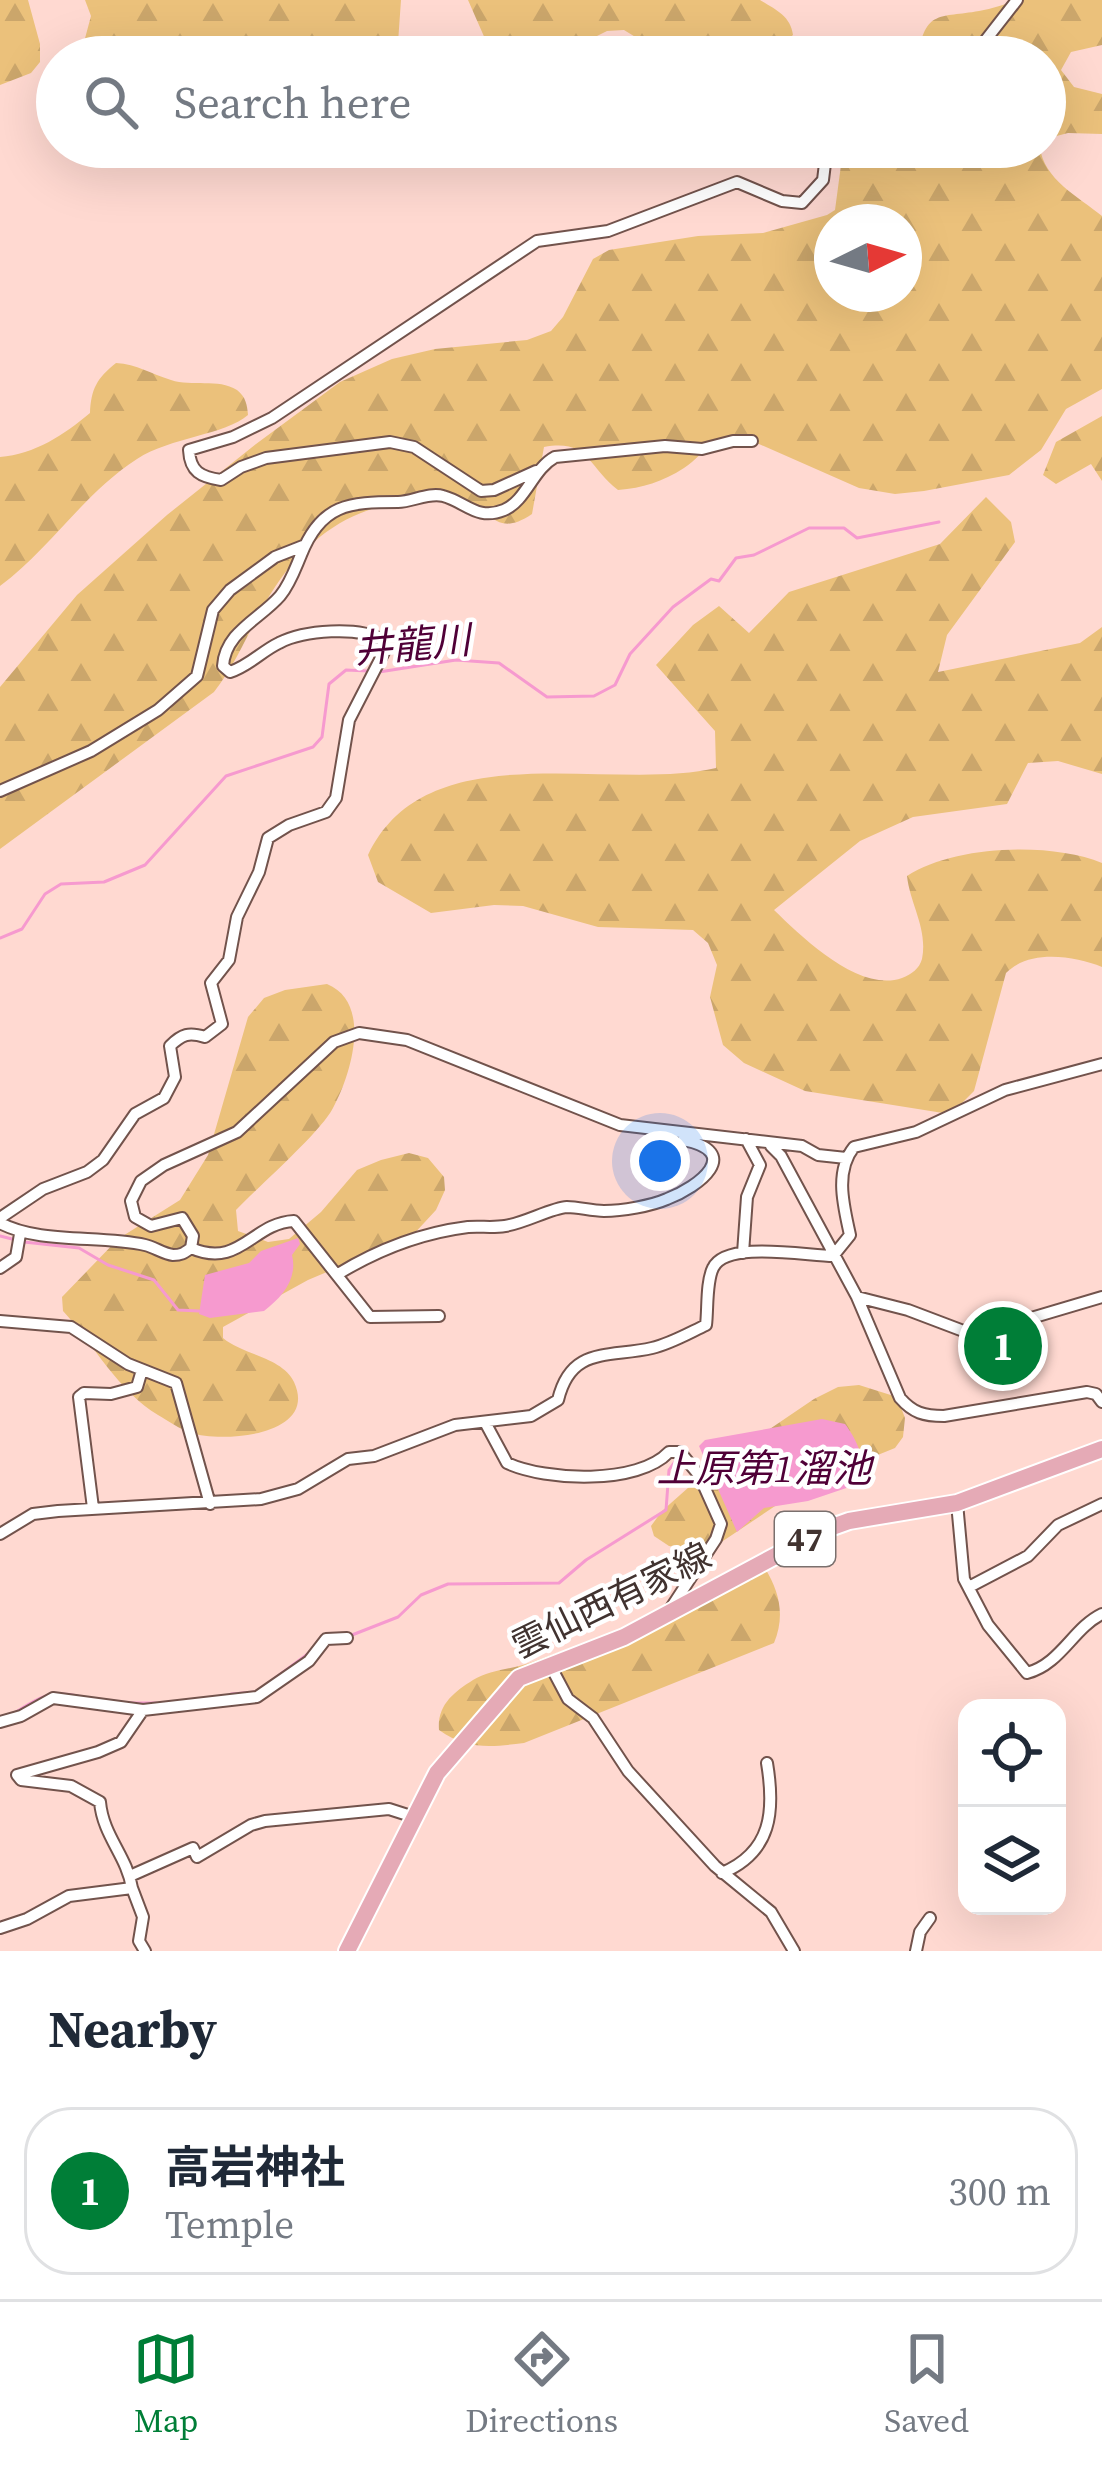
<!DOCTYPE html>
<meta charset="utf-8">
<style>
:root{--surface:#fff;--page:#f2f2f3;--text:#1f2937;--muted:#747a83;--line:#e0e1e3;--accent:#007e37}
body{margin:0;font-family:"Source Serif 4","Noto Sans JP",serif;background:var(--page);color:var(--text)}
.controls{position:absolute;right:36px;bottom:36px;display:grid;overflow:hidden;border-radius:24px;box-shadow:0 12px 48px #0002}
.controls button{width:108px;height:108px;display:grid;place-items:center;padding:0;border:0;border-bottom:3px solid var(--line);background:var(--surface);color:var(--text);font:60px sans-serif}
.compass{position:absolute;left:814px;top:204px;width:108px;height:108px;border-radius:50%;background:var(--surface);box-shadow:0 12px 48px #0002;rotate:85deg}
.you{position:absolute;left:660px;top:1161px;width:42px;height:42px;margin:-30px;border:9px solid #fff;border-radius:50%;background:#1a73e8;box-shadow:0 0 0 18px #1a73e833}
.badge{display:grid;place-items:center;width:78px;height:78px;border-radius:50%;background:var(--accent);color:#fff;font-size:39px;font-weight:700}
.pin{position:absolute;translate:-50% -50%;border:6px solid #fff;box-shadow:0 3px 12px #0006}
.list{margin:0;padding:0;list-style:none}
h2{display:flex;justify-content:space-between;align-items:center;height:156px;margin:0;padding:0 48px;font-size:51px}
h2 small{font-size:39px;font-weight:400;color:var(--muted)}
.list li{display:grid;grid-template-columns:78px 1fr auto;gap:36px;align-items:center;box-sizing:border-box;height:168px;margin:0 24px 24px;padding:0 24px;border:3px solid var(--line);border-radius:48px}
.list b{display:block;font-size:45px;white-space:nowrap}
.list p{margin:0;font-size:39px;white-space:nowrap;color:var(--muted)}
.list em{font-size:39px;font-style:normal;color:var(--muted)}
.icon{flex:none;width:66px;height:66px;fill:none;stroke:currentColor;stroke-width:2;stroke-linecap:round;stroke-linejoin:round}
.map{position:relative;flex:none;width:1102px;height:1951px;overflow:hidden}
.search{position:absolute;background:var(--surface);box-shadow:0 12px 48px #0002;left:36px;right:36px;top:36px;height:132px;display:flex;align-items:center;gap:30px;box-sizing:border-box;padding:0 42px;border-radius:66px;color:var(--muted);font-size:45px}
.sheet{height:348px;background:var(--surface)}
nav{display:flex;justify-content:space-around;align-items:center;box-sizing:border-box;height:168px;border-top:3px solid var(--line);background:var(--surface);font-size:33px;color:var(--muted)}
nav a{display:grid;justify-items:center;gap:6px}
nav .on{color:var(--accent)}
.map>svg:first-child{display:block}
.forest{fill:url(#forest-firs);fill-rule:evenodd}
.water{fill:#f69acf}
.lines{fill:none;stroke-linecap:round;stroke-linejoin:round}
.stream{stroke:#f69acf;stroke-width:3}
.minor-casing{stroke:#72534c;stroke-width:14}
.primary-casing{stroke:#fff;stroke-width:20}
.minor{stroke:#fff;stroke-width:10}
.primary{stroke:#e5aab6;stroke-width:16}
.labels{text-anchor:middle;stroke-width:9;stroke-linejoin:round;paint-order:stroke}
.shield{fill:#fff;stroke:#7a706e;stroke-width:3}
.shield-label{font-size:33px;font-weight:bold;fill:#413330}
.street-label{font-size:36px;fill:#413330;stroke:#fff}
.water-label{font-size:39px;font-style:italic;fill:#500037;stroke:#fff}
</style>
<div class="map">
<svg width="1102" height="1951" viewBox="0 0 1102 1951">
<defs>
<pattern id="forest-firs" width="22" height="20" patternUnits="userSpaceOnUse" patternTransform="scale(3)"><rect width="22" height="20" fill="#ebc17b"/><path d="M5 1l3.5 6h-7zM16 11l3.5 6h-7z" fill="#cba66b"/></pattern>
</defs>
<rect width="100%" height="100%" fill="#ffd9d1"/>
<path class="forest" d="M0 0H28L40 44V62L31 73 0 85Z
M85 0H401L397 57H80L91 16Z
M468 0H760C775 9 791 16 793 35L770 54 758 57H668L624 30 607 31 593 38 577 57H493Z
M1018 0H1102V45L1071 52 1061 70 1074 87 1102 94V134L1068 133 1045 139V57H918C925 9 940 18 979 11 992 9 1005 4 1018 0Z
M851 147H1040C1043 179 1079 197 1102 216V389L1066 409 1041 450 1009 475 924 491 895 494 859 488 743 437C706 435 710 451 684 468 662 482 643 488 618 490 587 466 589 439 544 447L532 514C493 540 494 506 458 502 379 493 320 520 275 587 252 621 240 659 214 692L0 849V687L77 595 167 515 256 444 340 382 392 359 435 349 527 340 551 331 563 317 593 259 609 250 698 236 763 233 827 215 835 210 841 165ZM832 222H904V294H832Z
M116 363C137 364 151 374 171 380 192 387 218 378 237 390 246 397 247 405 248 415 225 435 171 437 137 459 84 493 50 549 0 586V457C35 454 64 435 90 413 91 389 97 378 116 363Z
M1102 416V481L1091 464 1056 484 1043 475 1056 442Z
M986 497 1011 522 1015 542 947 635 938 672 1080 643 1102 627V774L1058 761 1028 763 1007 804 913 817 860 841 774 910C803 938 859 993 902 978 912 974 919 969 922 959 928 929 910 904 907 876 955 845 1051 842 1102 863V967C1074 956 1030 949 1006 973L974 1091 962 1103 943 1113 805 1091 744 1063 723 1045 710 997 717 965 708 943 693 930 598 927 523 906 494 905 431 913 378 882 368 855C427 730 611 793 716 768L715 731 656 665 693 625 719 606 749 633 789 592 940 544Z
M327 984C373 1003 351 1075 333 1108 320 1133 259 1186 236 1210L238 1231 268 1242 289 1239 321 1212 357 1170 381 1160 409 1153 428 1158 444 1177 445 1190 436 1210 412 1236 308 1280 223 1327V1338C243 1355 282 1357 294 1382 319 1436 222 1443 191 1433 180 1429 168 1421 158 1415 120 1393 93 1344 63 1311L62 1297 118 1239 180 1200 208 1155 248 1017 264 998 285 990Z
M859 1385 897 1397 905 1418 903 1437 895 1448 811 1482 723 1541 697 1551 669 1546 654 1536 651 1526 662 1511 698 1479 749 1443 814 1399 838 1387Z
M765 1568C780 1593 785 1616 774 1643L524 1743C491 1747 467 1750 439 1730 437 1705 454 1692 473 1680 491 1669 516 1669 535 1661 564 1650 594 1641 622 1628 676 1605 705 1570 765 1568Z"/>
<path class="water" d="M298 1238 300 1244 292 1255C298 1279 282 1297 264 1311L210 1318 199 1314 205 1275 249 1263 261 1251Z
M822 1419 845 1424C856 1438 868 1464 864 1482L808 1501 764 1508 737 1532 699 1446 705 1440Z"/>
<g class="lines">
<path class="stream" d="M379 672 456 660 499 663 547 697 594 696 615 685 630 654 673 607 711 579 719 581 736 558 754 555 809 528H844L857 538 939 522
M0 938 22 929 45 894 61 884 104 882 145 865 226 776 313 747 322 737 329 684 346 670 369 671
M0 1236 12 1239
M24 1242 79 1248 108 1265 154 1280 178 1310 199 1311
M352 1635 398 1617 421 1595 448 1584 559 1583 586 1560 666 1510 669 1470 678 1457
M274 1679 309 1653
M231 1694 257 1692
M129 1703H156
M16 1712C39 1697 51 1690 78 1696"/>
<defs>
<path id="minor" d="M963 57 985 41 1017 0
M536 471 494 490 481 491 414 447 390 442 266 458 241 467 221 480C201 477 190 472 189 450L233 437 272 418 537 241 608 231 737 182 782 201 802 203 823 180 827 147
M0 791 91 751 158 710 197 676 213 610 230 590 275 557 303 546
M771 1146 781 1156 857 1297 900 1398C913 1413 924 1416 944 1416L1087 1392 1096 1394 1102 1402
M0 1218 43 1189 87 1172 103 1160 135 1114 164 1098 175 1077 170 1046C182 1034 189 1032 205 1037L222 1024 211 983 229 960 237 917 259 872 268 838 289 825 326 812 336 798 349 720 384 652 383 640C358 626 304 630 279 643 262 651 249 666 230 672L223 666C225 632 260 619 280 596 290 584 295 569 301 555 321 504 349 502 398 502 412 502 429 492 443 496 466 502 477 521 504 510 526 501 533 469 555 457L665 446 702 449 733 441H752
M0 1223C39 1244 100 1235 145 1245 154 1247 164 1254 173 1255 182 1255 184 1253 191 1248L193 1236 182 1218 151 1226 135 1217 131 1201 141 1181 164 1165 237 1132 334 1042 359 1033 407 1040 620 1125 802 1146 818 1155 846 1158
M191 1248C240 1269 252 1223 294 1221L370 1317 439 1316
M743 1253 747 1197 760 1165 746 1139
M0 1268 16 1257 20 1234
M338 1274C379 1249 420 1233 468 1227 480 1226 493 1228 505 1226 525 1223 551 1208 567 1207 579 1207 591 1211 604 1211 622 1211 651 1206 667 1199 699 1187 744 1152 683 1140
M857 1297 908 1310 974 1335 1102 1297
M0 1321 71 1327 128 1364 176 1383 210 1504
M486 1424 507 1463C546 1481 638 1485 669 1452H680L699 1475 721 1524 716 1539 667 1614
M957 1503 964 1579 988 1625 1027 1673C1061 1664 1073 1628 1102 1614
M93 1508 79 1397 84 1393 111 1394 137 1387 142 1370
M0 1534 33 1514 58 1511 261 1499 298 1489 348 1459 374 1456 455 1425 531 1416 558 1400C571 1346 608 1358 652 1348 670 1344 689 1333 706 1325 708 1309 706 1282 713 1268 726 1240 807 1256 833 1256L850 1235C844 1207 834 1172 854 1147L916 1132 1005 1090 1102 1064
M969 1587 1028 1556 1058 1525 1102 1504
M550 1665 568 1699 593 1718 628 1771 715 1866 771 1912 794 1951
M0 1722 21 1716 53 1698 143 1710 257 1697 309 1661 326 1639 347 1638
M722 1873C772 1852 775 1811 767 1763
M130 1876 193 1848 197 1857 251 1825 265 1821 389 1809 414 1817
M132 1888C127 1856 103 1836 100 1802L71 1786 21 1780 17 1775 98 1752 121 1742 143 1710
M0 1928 27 1919 69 1896 132 1888 143 1917 139 1941 145 1951
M916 1951 920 1932 930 1918"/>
<path id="primary" d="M347 1951 437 1773 519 1678 624 1637 824 1530 849 1521 957 1503 1102 1449"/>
</defs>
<use href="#minor" class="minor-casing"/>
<use href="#primary" class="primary-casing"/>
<use href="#minor" class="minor"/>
<use href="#primary" class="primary"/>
</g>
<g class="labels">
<rect class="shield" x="775" y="1512" width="60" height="54" rx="9"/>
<g class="shield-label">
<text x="805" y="1551">47</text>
</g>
<g class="street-label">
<text transform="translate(611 1600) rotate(-26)" y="13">雲仙西有家線</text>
</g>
<g class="water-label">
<text transform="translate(412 644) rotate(-5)" y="14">井龍川</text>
<text x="764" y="1482">上原第1溜池</text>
</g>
</g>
</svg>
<div class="controls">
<button><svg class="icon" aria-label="locate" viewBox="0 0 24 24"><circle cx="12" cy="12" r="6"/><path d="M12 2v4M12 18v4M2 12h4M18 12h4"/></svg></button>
<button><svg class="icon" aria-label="layers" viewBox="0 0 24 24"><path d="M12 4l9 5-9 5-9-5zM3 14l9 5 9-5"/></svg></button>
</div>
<svg class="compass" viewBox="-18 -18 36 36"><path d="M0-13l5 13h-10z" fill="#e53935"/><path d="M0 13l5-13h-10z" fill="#747a83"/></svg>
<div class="you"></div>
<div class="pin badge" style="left:1003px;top:1346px">1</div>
<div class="search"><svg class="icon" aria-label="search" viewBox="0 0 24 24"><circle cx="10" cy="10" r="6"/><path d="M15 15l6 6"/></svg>Search here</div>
</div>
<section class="sheet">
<h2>Nearby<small></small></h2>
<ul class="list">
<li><span class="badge">1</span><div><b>高岩神社</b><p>Temple</p></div><em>300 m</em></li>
</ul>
</section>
<nav>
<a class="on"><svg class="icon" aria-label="map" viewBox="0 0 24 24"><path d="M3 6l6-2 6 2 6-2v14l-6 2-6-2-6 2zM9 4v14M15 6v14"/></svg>Map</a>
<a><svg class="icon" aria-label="directions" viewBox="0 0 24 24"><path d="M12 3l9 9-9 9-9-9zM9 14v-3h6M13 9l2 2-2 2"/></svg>Directions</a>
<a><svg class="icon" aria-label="saved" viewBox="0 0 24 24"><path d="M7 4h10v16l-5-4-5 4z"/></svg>Saved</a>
</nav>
